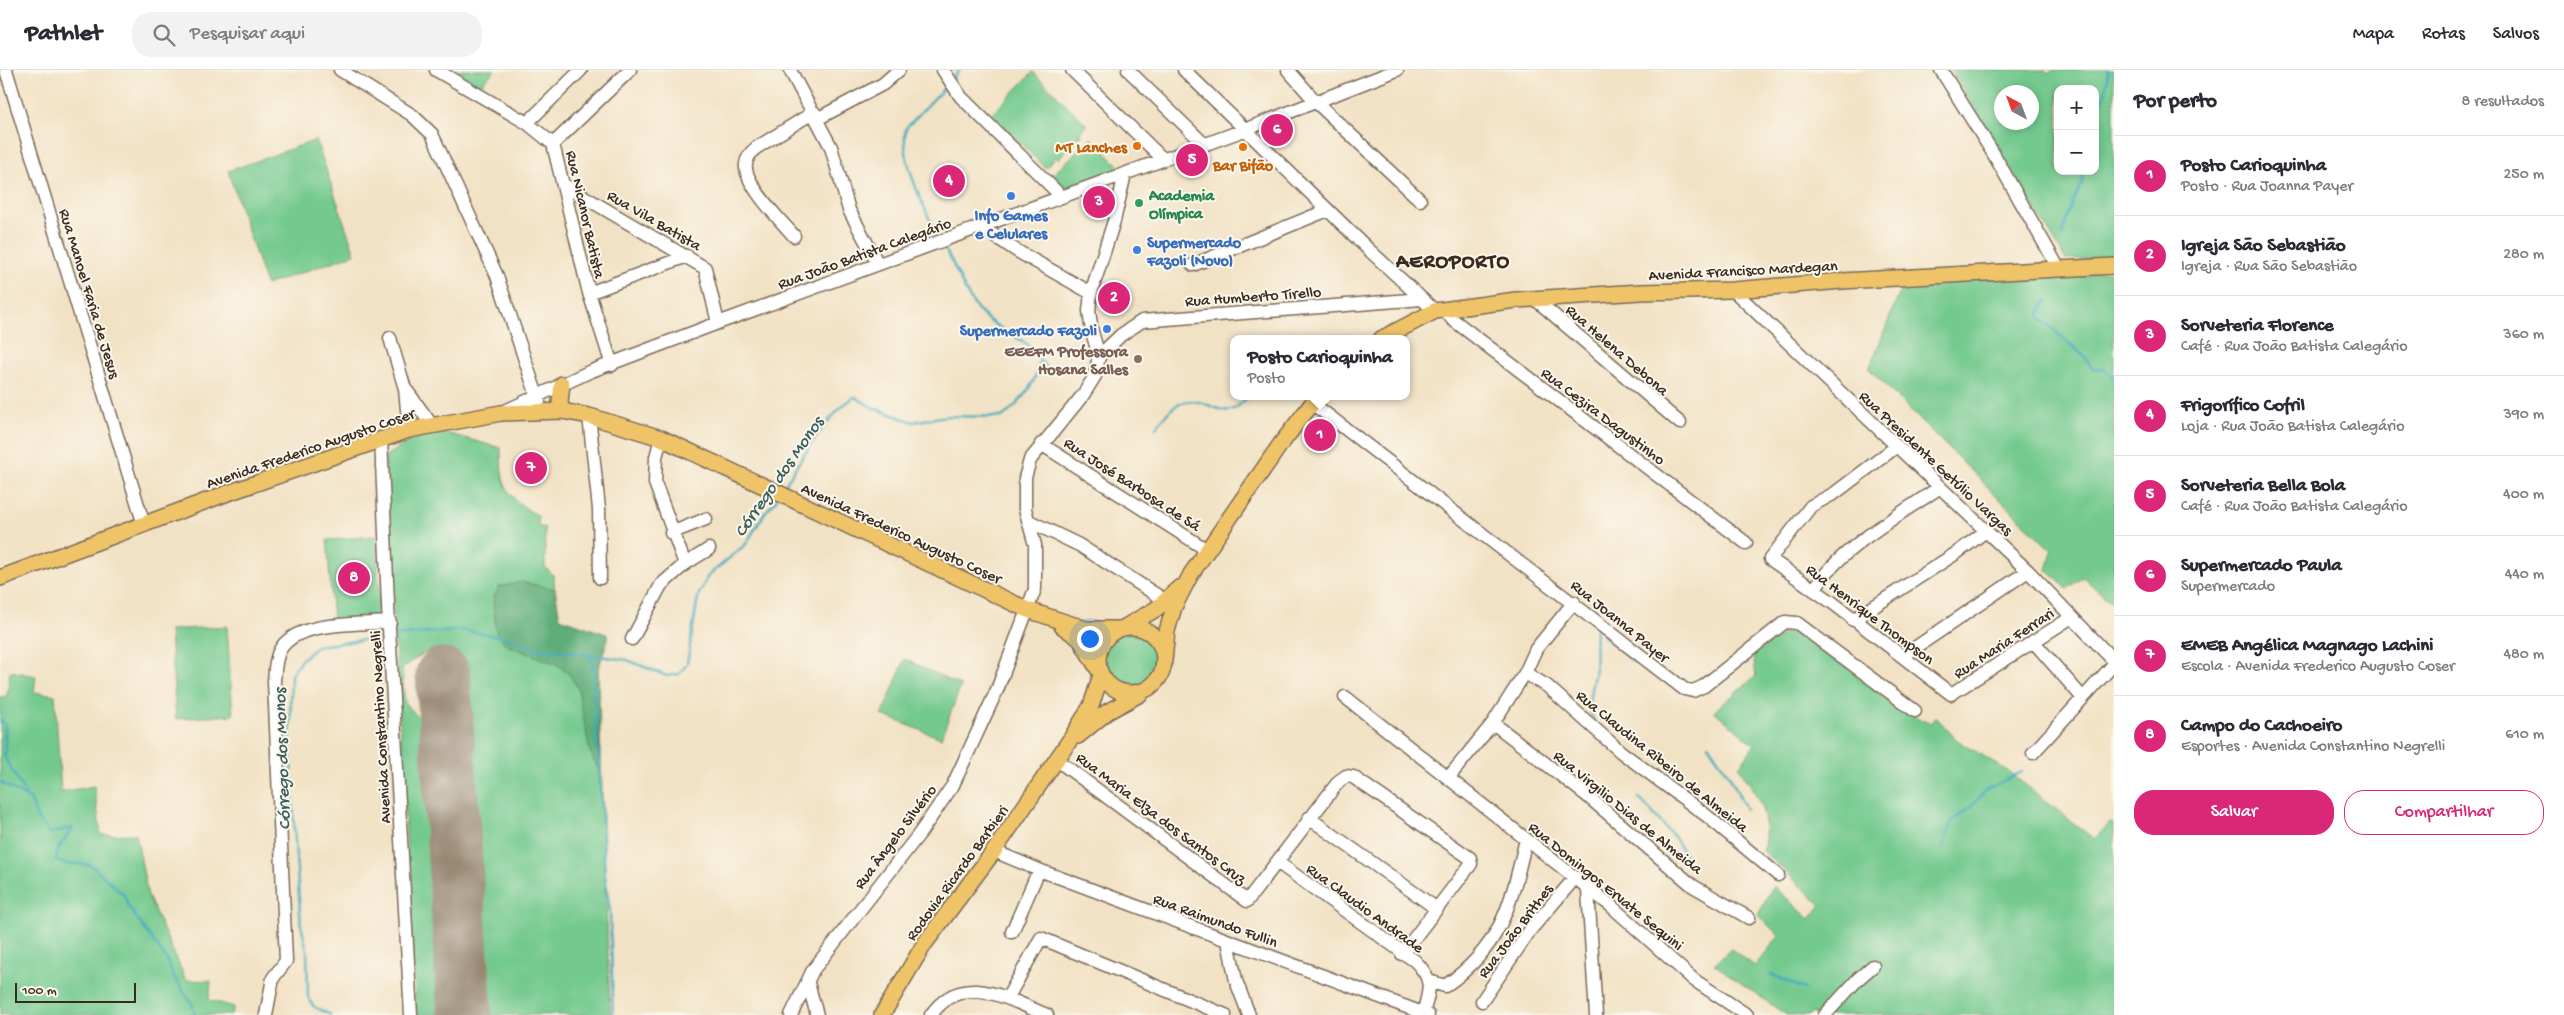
<!DOCTYPE html>
<html lang="pt">
<meta charset="utf-8">
<style>
:root{--surface:#fff;--page:#f2f2f3;--text:#2b2b33;--muted:#7c7c81;--line:#e1e1e2;--accent:#db2777}
body{margin:0;font-family:"Gochi Hand",sans-serif;background:var(--page);color:var(--text)}
.controls{position:absolute;right:15px;top:15px;display:grid;overflow:hidden;border-radius:10px;box-shadow:0 2px 8px #0003}
.controls button{width:45px;height:45px;display:grid;place-items:center;padding:0;border:0;border-bottom:1px solid var(--line);background:var(--surface);color:var(--text);font:25px sans-serif}
.compass{position:absolute;left:1994px;top:15px;width:45px;height:45px;border-radius:50%;background:var(--surface);box-shadow:0 2px 8px #0003;rotate:319deg}
.scale{position:absolute;left:15px;bottom:12px;width:121px;box-sizing:border-box;padding-left:5px;border:2px solid #3b2a1e;border-top:0;font-size:14px;line-height:18px;white-space:nowrap;color:#3b2a1e;-webkit-text-stroke:4px #fbf7ec;paint-order:stroke}
.you{position:absolute;left:1089px;top:568px;width:18px;height:18px;margin:-12px;border:4px solid #fff;border-radius:50%;background:#1a73e8;box-shadow:0 0 0 8px #1a73e833}
.badge{display:grid;place-items:center;width:32px;height:32px;border-radius:50%;background:var(--accent);color:#fff;font-size:16px;font-weight:700}
.pin{position:absolute;translate:-50% -50%;border:2px solid #fff;box-shadow:0 1px 5px #0006}
.popup{position:absolute;left:1230px;top:265px;width:180px;height:65px;box-sizing:border-box;display:grid;place-content:center;border-radius:10px;background:var(--surface);filter:drop-shadow(0 1px 4px #0005);font-size:16px;white-space:nowrap;color:var(--muted)}
.popup b{font-size:19px;color:var(--text)}
.popup::after{content:'';position:absolute;left:50%;top:100%;margin-left:-10px;border:10px solid transparent;border-top-color:var(--surface)}
.list{margin:0;padding:0;list-style:none}
h2{display:flex;justify-content:space-between;align-items:center;height:65px;margin:0;padding:0 20px;font-size:21px}
h2 small{font-size:16px;font-weight:400;color:var(--muted)}
.list li{display:grid;grid-template-columns:32px 1fr auto;gap:15px;align-items:center;box-sizing:border-box;height:80px;padding:0 20px;border-top:1px solid var(--line)}
.list b{display:block;font-size:19px;white-space:nowrap}
.list p{margin:0;font-size:16px;white-space:nowrap;color:var(--muted)}
.list em{font-size:16px;font-style:normal;color:var(--muted)}
.actions{display:flex;gap:10px;padding:15px 20px}
.actions a{flex:1;padding:11px 0;border:1px solid var(--accent);border-radius:20px;text-align:center;font-size:18px;color:var(--accent)}
.actions .main{background:var(--accent);color:#fff}
.icon{flex:none;width:28px;height:28px;fill:none;stroke:currentColor;stroke-width:2;stroke-linecap:round;stroke-linejoin:round}
.map{position:relative;flex:none;width:2114px;height:945px;overflow:hidden}
header{display:flex;align-items:center;gap:30px;box-sizing:border-box;height:70px;padding:0 25px;background:var(--surface);border-bottom:1px solid var(--line)}
header strong{font-size:24px}
nav{display:flex;gap:28px;margin-inline-start:auto;font-size:18px}
.search{width:350px;height:45px;background:var(--page);display:flex;align-items:center;gap:12px;box-sizing:border-box;padding:0 18px;border-radius:20px;color:var(--muted);font-size:19px}
main{display:flex}
aside{flex:1;background:var(--surface)}
.map>svg:first-child{display:block}
.green{fill:#73c98e;stroke:#577a56;fill-rule:evenodd}
.forest{fill:#5ead79;stroke:#4c6c4c}
.lines{fill:none;stroke-linecap:round;stroke-linejoin:round}
.stream{stroke:#3ca9bb;stroke-width:2.5}
.runway{stroke:#968672;stroke-width:55}
.minor-casing{stroke:#7b6a58;stroke-width:15}
.major-casing{stroke:#7b6a58;stroke-width:18}
.minor{stroke:#fff;stroke-width:12}
.major{stroke:#efc469;stroke-width:15}
.food-dot{fill:#e8710a;stroke:#fbf7ec;stroke-width:2}
.shop-dot{fill:#3f7fe0;stroke:#fbf7ec;stroke-width:2}
.leisure-dot{fill:#2e9e5b;stroke:#fbf7ec;stroke-width:2}
.education-dot{fill:#8d6e63;stroke:#fbf7ec;stroke-width:2}
.labels{text-anchor:middle;stroke-width:4;stroke-linejoin:round;paint-order:stroke}
.food-label{font-size:16px;font-weight:bold;fill:#c56008;stroke:#fbf7ec;text-anchor:end}
.leisure-label{font-size:16px;font-weight:bold;fill:#27864d;stroke:#fbf7ec;text-anchor:start}
.street-label{font-size:16px;fill:#3b2a1e;stroke:#fbf7ec}
.shop-label{font-size:16px;font-weight:bold;fill:#366cbe;stroke:#fbf7ec}
.education-label{font-size:16px;font-weight:bold;fill:#785e54;stroke:#fbf7ec;text-anchor:end}
.water-label{font-size:18px;font-style:italic;fill:#3b5d5d;stroke:#fbf7ec}
.district-label{font-size:21px;font-weight:bold;letter-spacing:1px;fill:#3b2a1e;stroke:#fbf7ec}
</style>
<header>
<strong>Pathlet</strong>
<div class="search"><svg class="icon" aria-label="search" viewBox="0 0 24 24"><circle cx="10" cy="10" r="6"/><path d="M15 15l6 6"/></svg>Pesquisar aqui</div>
<nav><a>Mapa</a><a>Rotas</a><a>Salvos</a></nav>
</header>
<main>
<div class="map">
<svg width="2114" height="945" viewBox="0 0 2114 945">
<rect width="100%" height="100%" fill="#fbf7ec"/>
<filter id="ink" filterUnits="userSpaceOnUse"><feTurbulence type="fractalNoise" baseFrequency=".02" numOctaves="2"/><feDisplacementMap in="SourceGraphic" scale="10" xChannelSelector="R" yChannelSelector="G"/><feConvolveMatrix kernelMatrix="1 2 1 2 8 2 1 2 1" color-interpolation-filters="sRGB"/></filter>
<filter id="wash" filterUnits="userSpaceOnUse"><feTurbulence type="fractalNoise" baseFrequency=".0096" numOctaves="4" result="noise"/><feDisplacementMap in="SourceGraphic" scale="20" xChannelSelector="R" yChannelSelector="G"/><feGaussianBlur stdDeviation="1.12" result="paint"/><feColorMatrix in="noise" values="0 0 0 0 0 0 0 0 0 0 0 0 0 0 0 0 0 1.4 0 .05"/><feComposite in="paint" operator="in"/></filter>
<g filter="url(#wash)">
<rect width="100%" height="100%" fill="#f2e2c5"/>
<path class="green" d="M446 0H495L478 18Z
M1951 0H2045L2048 4 2053 0H2114V188L2066 190ZM2058 19H2095V101H2058ZM2001 22H2031V52H2001Z
M1033 2 1087 55 1080 62 1082 65 1058 89 1056 87 1045 98 991 45Z
M1091 68 1121 98 1064 120 1051 106Z
M316 70 355 184 266 215 228 101Z
M2114 201V535L2083 507 2067 519 2047 500 2052 481 1869 299 1904 212Z
M442 362 501 378C501 416 505 426 538 446V456L545 458V497L553 505 560 559 598 600 610 945H482L461 585C437 570 421 584 402 599L405 633 429 659 447 945H416L385 386 411 370Z
M376 466 381 546 333 552 327 470Z
M227 556 233 645 176 649 170 560Z
M1806 559C1841 591 1887 636 1931 654L1936 647 1957 670 2005 699 2094 769 2110 753 2114 754V945H1815L1812 943 1809 945H1786L1714 894 1731 879 1755 896 1779 866 1758 845 1773 816 1810 849 1821 835 1763 781C1771 745 1758 726 1739 698L1754 675 1714 641 1756 606 1753 585 1784 563Z
M1101 589a28 28 0 1 1 56 0a28 28 0 1 1-56 0Z
M905 589 961 616 941 668 882 645Z
M10 601 36 606 34 622 55 625 61 722 94 716 101 765 136 764 148 826 186 910 211 911 209 930 234 937 231 945H0V627L7 626Z"/>
<path class="forest" d="M522 512 555 519 560 548 609 565 598 600 600 703 590 682 578 619 570 605 558 595 506 575 496 562 493 529 499 517Z"/>
<g class="lines">
<path class="stream" d="M953 9 959 0
M2095 44 2105 26 2108 0
M2062 166 2071 135 2083 112 2081 101
M938 167C925 139 899 89 906 58L947 15
M2048 230 2039 244 2041 249 2084 286 2093 299 2105 300 2114 308
M1040 291 1047 298
M1156 358C1161 351 1167 342 1174 337 1199 320 1218 347 1234 339 1239 336 1245 330 1249 326
M782 420C797 395 829 341 855 327L873 338 913 352 946 346 1002 347C1018 336 1042 307 1039 287 1027 268 1000 262 984 246 964 227 958 199 943 176
M1602 564 1632 591 1645 596
M394 566 462 560 507 568 540 580 547 579 627 590 667 606 679 604 687 594 698 526 708 506 746 474 764 444 777 429
M592 586 605 804 610 841 613 945
M0 649 5 655V688L26 725
M1594 650C1584 635 1593 616 1595 599 1596 586 1595 572 1596 559
M1708 674 1730 707 1746 739
M0 712 31 730 37 748 50 763 73 758 59 777 56 790C68 798 80 791 92 796L124 825 128 836 167 890 172 904 192 934 195 945
M1639 728 1676 769 1687 790
M1943 778 1951 752 1972 736 1987 719 2022 702
M1771 904 1804 919
M331 945 313 936 308 927 307 880 301 855 295 772 290 672 291 605 301 590 317 576 386 567"/>
<path class="runway" d="M443 605 465 945"/>
</g>
</g>
<g filter="url(#ink)">
<g class="lines">
<defs>
<path id="minor" d="M6 0 144 455
M340 0 412 45 432 64 497 206 539 332
M436 0 527 53 553 74 589 223 612 295
M790 0 831 77 849 140 878 194
M943 0 961 27 1062 127
M1072 0 1163 89
M1128 0 1204 74
M1184 0 1368 179 1435 241
M1288 0 1316 32 1420 130
M1941 0 1993 83 2059 199
M817 49 883 14 899 0
M527 53 581 0
M553 74 630 0
M564 115 705 198 718 253
M980 156 1017 181 1091 223
M794 166C782 152 743 113 746 94 747 87 751 82 756 78L814 42
M1193 195 1328 140
M1733 220 2028 501 2114 591
M589 223 687 186
M1535 229 1680 353
M1445 240 1452 249 1746 473
M390 268 405 319 409 360
M1099 286 1121 265 1142 251 1422 229
M407 321 431 354
M1312 333 1684 619 1693 621 1704 616 1785 552 1797 553 1915 641
M503 342 589 302 718 253 1244 60 1397 0
M589 346 599 439 600 508
M381 368 389 558 411 945
M661 368 656 387 655 413 685 494
M1041 374 1207 480
M1897 376 1835 423 1811 436 1770 489 1833 533 1951 624 2072 547
M1029 451 1079 475 1166 531
M671 463 706 449
M1814 520C1838 479 1900 445 1940 417
M1853 550 1958 482 1986 461
M632 569 661 515 685 494 709 479
M2033 571 2082 627
M1903 586 2028 501
M1525 603 1547 616 1621 682 1707 746 1778 805
M1345 627 1610 835 1694 910 1747 945
M1493 653 1585 724 1693 816 1749 848
M2033 683 2114 594
M1057 690 1247 831 1339 711 1346 706 1353 707 1470 788 1471 794 1402 884
M1449 707 1493 653 1525 603 1536 579 1574 532
M1309 748 1437 839
M994 781 1039 800 1428 945
M1277 792 1415 891C1434 910 1430 919 1423 943
M1588 820 1596 945
M1012 862 1039 800
M1228 871 1236 911 1249 945
M1429 911 1445 916C1503 876 1511 833 1526 769
M808 913 817 945
M1008 927 1041 868 1225 945
M1482 931 1531 859 1574 809
M266 945 273 908 286 891 274 611C275 600 275 589 280 580 296 550 359 555 390 552
M791 945 813 900 920 763 953 715 997 620 1035 519V475L1025 439V408L1030 390 1083 325 1095 306 1099 286 1092 262 1089 241 1091 223 1114 151 1125 104
M931 945C962 900 1007 929 1047 945
M1825 945 1858 909 1873 896"/>
<path id="major" d="M1381 269 1435 241 1516 230 1641 222 1733 220 1842 211 2114 196
M562 341 560 332 562 314
M0 508 225 424 409 360 501 343 562 341 589 346 661 368 1028 540 1086 559H1119
M1062 556 1080 569 1098 599
M1098 590a33 33 0 1 1 66 0a33 33 0 1 1-66 0Z
M1125 557 1156 539 1179 518
M1164 591 1167 561 1174 537 1191 504 1280 375 1318 326
M1078 666 1107 642 1140 624
M882 945 925 873 994 781 1072 667 1091 636 1101 605"/>
</defs>
<use href="#minor" class="minor-casing"/>
<use href="#major" class="major-casing"/>
<use href="#minor" class="minor"/>
<use href="#major" class="major"/>
</g>
</g>
<g class="food-dot">
<circle cx="1137" cy="76" r="5"/>
<circle cx="1243" cy="77" r="5"/>
</g>
<g class="shop-dot">
<circle cx="1011" cy="126" r="5"/>
<circle cx="1137" cy="180" r="5"/>
<circle cx="1107" cy="259" r="5"/>
</g>
<circle class="leisure-dot" cx="1139" cy="133" r="5"/>
<circle class="education-dot" cx="1138" cy="289" r="5"/>
<g class="labels">
<g class="food-label">
<text x="1127" y="82">MT Lanches</text>
<text x="1243" y="100" text-anchor="middle">Bar Bifão</text>
</g>
<g class="leisure-label">
<text x="1149" y="130">Academia<tspan x="1149" dy="18">Olímpica</tspan></text>
</g>
<g class="street-label">
<text transform="translate(587 144) rotate(77)" y="6">Rua Nicanor Batista</text>
<text transform="translate(655 149) rotate(30)" y="6">Rua Vila Batista</text>
<text transform="translate(864 182) rotate(-20)" y="6">Rua João Batista Calegário</text>
<text transform="translate(1743 199) rotate(-3)" y="6">Avenida Francisco Mardegan</text>
<text transform="translate(91 223) rotate(73)" y="6">Rua Manoel Faria de Jesus</text>
<text transform="translate(1253 225) rotate(-4)" y="6">Rua Humberto Tirello</text>
<text transform="translate(1618 279) rotate(41)" y="6">Rua Helena Debona</text>
<text transform="translate(1604 345) rotate(37)" y="6">Rua Cezira Dagustinho</text>
<text transform="translate(310 377) rotate(-19)" y="6">Avenida Frederico Augusto Coser</text>
<text transform="translate(1937 392) rotate(43)" y="6">Rua Presidente Getúlio Vargas</text>
<text transform="translate(1133 413) rotate(33)" y="6">Rua José Barbosa de Sá</text>
<text transform="translate(902 462) rotate(25)" y="6">Avenida Frederico Augusto Coser</text>
<text transform="translate(1871 543) rotate(37)" y="6">Rua Henrique Thompson</text>
<text transform="translate(1621 550) rotate(39)" y="6">Rua Joanna Payer</text>
<text transform="translate(2003 572) rotate(-33)" y="6">Rua Maria Ferrari</text>
<text transform="translate(379 657) rotate(-93)" y="6">Avenida Constantino Negrelli</text>
<text transform="translate(1663 690) rotate(39)" y="6">Rua Claudina Ribeiro de Almeida</text>
<text transform="translate(1629 741) rotate(39)" y="6">Rua Virgilio Dias de Almeida</text>
<text transform="translate(1162 747) rotate(37)" y="6">Rua Maria Elza dos Santos Cruz</text>
<text transform="translate(894 766) rotate(-53)" y="6">Rua Ângelo Silvério</text>
<text transform="translate(956 802) rotate(-54)" y="6">Rodovia Ricardo Barbieri</text>
<text transform="translate(1607 815) rotate(39)" y="6">Rua Domingos Ervate Sequini</text>
<text transform="translate(1366 837) rotate(36)" y="6">Rua Claudio Andrade</text>
<text transform="translate(1216 849) rotate(20)" y="6">Rua Raimundo Fullin</text>
<text transform="translate(1514 860) rotate(-53)" y="6">Rua João Brithes</text>
</g>
<g class="shop-label">
<text x="1011" y="150">Info Games<tspan x="1011" dy="18">e Celulares</tspan></text>
<text x="1147" y="177" text-anchor="start">Supermercado<tspan x="1147" dy="18">Fazoli (Novo)</tspan></text>
<text x="1097" y="265" text-anchor="end">Supermercado Fazoli</text>
</g>
<g class="education-label">
<text x="1128" y="286">EEEFM Professora<tspan x="1128" dy="18">Hosana Salles</tspan></text>
</g>
<g class="water-label">
<text transform="translate(778 406) rotate(-55)" y="6">Córrego dos Monos</text>
<text transform="translate(281 689) rotate(-92)" y="6">Córrego dos Monos</text>
</g>
<g class="district-label">
<text x="1453" y="197">AEROPORTO</text>
</g>
</g>
</svg>
<div class="controls">
<button>+</button>
<button>−</button>
</div>
<svg class="compass" viewBox="-18 -18 36 36"><path d="M0-13l5 13h-10z" fill="#e53935"/><path d="M0 13l5-13h-10z" fill="#7c7c81"/></svg>
<div class="scale">100 m</div>
<div class="you"></div>
<div class="pin badge" style="left:1320px;top:365px">1</div>
<div class="popup"><b>Posto Carioquinha</b>Posto</div>
<div class="pin badge" style="left:1114px;top:228px">2</div>
<div class="pin badge" style="left:1099px;top:132px">3</div>
<div class="pin badge" style="left:949px;top:111px">4</div>
<div class="pin badge" style="left:1192px;top:90px">5</div>
<div class="pin badge" style="left:1277px;top:60px">6</div>
<div class="pin badge" style="left:531px;top:398px">7</div>
<div class="pin badge" style="left:354px;top:508px">8</div>
</div>
<aside>
<h2>Por perto<small>8 resultados</small></h2>
<ul class="list">
<li><span class="badge">1</span><div><b>Posto Carioquinha</b><p>Posto · Rua Joanna Payer</p></div><em>250 m</em></li>
<li><span class="badge">2</span><div><b>Igreja São Sebastião</b><p>Igreja · Rua São Sebastião</p></div><em>280 m</em></li>
<li><span class="badge">3</span><div><b>Sorveteria Florence</b><p>Café · Rua João Batista Calegário</p></div><em>360 m</em></li>
<li><span class="badge">4</span><div><b>Frigorífico Cofril</b><p>Loja · Rua João Batista Calegário</p></div><em>390 m</em></li>
<li><span class="badge">5</span><div><b>Sorveteria Bella Bola</b><p>Café · Rua João Batista Calegário</p></div><em>400 m</em></li>
<li><span class="badge">6</span><div><b>Supermercado Paula</b><p>Supermercado</p></div><em>440 m</em></li>
<li><span class="badge">7</span><div><b>EMEB Angélica Magnago Lachini</b><p>Escola · Avenida Frederico Augusto Coser</p></div><em>480 m</em></li>
<li><span class="badge">8</span><div><b>Campo do Cachoeiro</b><p>Esportes · Avenida Constantino Negrelli</p></div><em>610 m</em></li>
</ul>
<div class="actions"><a class="main">Salvar</a><a>Compartilhar</a></div>
</aside>
</main>
